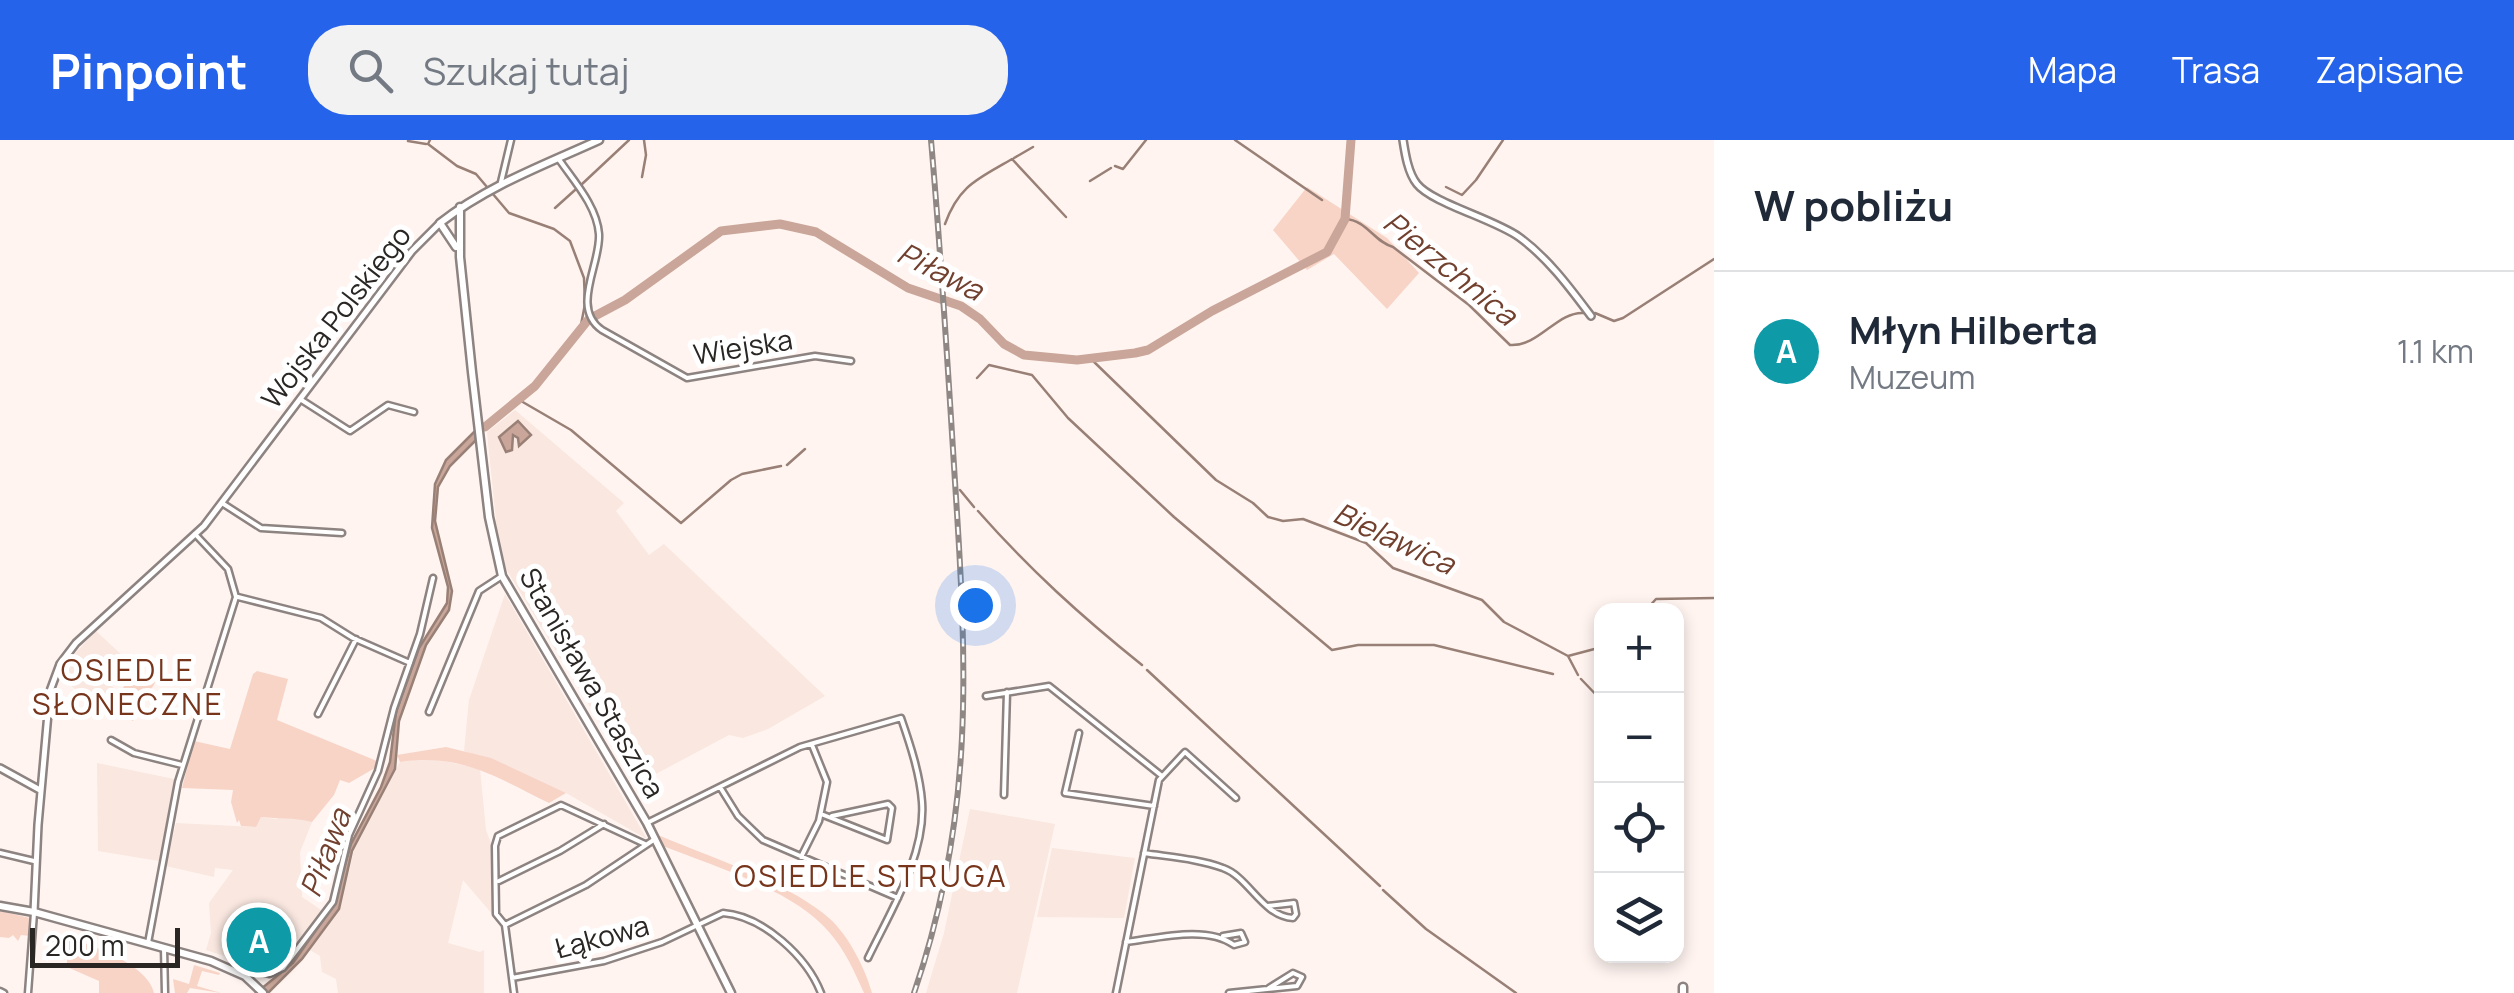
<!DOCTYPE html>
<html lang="pl">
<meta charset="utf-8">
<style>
:root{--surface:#fff;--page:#f2f2f3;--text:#1f2937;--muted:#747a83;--line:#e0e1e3;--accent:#2563eb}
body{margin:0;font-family:Manrope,sans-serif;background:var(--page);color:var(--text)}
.controls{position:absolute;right:30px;bottom:30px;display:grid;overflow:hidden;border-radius:20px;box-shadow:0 5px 15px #0003}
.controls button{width:90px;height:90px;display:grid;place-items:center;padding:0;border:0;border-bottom:2px solid var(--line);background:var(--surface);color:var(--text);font:50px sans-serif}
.scale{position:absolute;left:30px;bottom:25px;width:150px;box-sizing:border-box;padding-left:10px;border:5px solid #292624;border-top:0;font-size:28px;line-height:35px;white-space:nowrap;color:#292624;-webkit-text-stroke:8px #fff;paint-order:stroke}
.you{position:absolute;left:975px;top:465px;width:35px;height:35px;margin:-25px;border:8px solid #fff;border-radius:50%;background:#1a73e8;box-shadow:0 0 0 15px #1a73e833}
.badge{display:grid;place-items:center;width:65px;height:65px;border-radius:50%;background:var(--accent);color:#fff;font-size:32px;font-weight:700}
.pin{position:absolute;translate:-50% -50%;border:5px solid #fff;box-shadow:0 2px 10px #0006}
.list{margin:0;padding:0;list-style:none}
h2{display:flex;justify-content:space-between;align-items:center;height:130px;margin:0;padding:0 40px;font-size:42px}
h2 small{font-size:32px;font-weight:400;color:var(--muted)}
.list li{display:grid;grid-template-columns:65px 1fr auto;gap:30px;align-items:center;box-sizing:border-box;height:160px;padding:0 40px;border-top:2px solid var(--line)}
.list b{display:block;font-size:38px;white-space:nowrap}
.list p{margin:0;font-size:32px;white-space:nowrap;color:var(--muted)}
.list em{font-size:32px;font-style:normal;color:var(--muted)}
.icon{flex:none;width:55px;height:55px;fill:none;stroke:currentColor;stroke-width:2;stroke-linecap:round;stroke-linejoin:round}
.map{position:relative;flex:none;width:1714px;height:853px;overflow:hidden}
header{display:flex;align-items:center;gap:60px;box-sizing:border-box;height:140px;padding:0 50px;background:var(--accent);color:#fff}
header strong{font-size:48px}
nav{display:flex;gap:55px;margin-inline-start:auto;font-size:35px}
.search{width:700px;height:90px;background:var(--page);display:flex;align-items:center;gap:25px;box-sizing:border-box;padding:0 35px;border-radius:40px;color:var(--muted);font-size:38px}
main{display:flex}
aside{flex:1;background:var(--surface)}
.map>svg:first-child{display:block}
.built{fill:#f9e7e0}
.green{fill:#f8d4c7}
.water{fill:#c9a699;stroke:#998076;stroke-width:2.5}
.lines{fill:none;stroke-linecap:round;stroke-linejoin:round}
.stream{stroke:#998076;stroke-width:2.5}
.river{stroke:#c9a699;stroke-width:9}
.minor-casing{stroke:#8d8380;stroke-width:9}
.tertiary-casing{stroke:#8d8380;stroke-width:10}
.secondary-casing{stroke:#8d8380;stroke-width:11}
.minor{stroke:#fff;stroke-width:4}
.tertiary{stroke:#fff;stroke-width:5}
.secondary{stroke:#fff;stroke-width:6}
.rail-casing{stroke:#8e8784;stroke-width:6}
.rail{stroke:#fff;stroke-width:2.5;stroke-dasharray:8;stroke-linecap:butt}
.labels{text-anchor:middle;stroke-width:10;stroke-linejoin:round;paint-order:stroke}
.street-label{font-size:28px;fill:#292624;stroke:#fff}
.water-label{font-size:30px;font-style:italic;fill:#71402e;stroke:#fff}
.neighbourhood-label{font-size:30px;letter-spacing:2.5px;fill:#77351c;stroke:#fff}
</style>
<header>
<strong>Pinpoint</strong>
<div class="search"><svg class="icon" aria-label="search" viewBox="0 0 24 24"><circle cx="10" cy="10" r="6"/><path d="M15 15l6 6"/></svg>Szukaj tutaj</div>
<nav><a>Mapa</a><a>Trasa</a><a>Zapisane</a></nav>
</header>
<main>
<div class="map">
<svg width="1714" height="853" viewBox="0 0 1714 853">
<rect width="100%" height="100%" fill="#fff4f0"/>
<path class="built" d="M515 270 624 363 616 371 649 415 664 404 825 556 768 589 743 598 729 595 637 644 506 429 497 390 487 292Z
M505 454 647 699 566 653 464 611 469 560Z
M96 491 125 518 108 542 115 549 102 568 60 538 67 522Z
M430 618 480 629 486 690 492 706 493 775 463 740 448 803 480 812 484 810V853H338L336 839 322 832 320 816 310 810 341 766 354 710 400 622Z
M97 623 174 639 159 721 98 711Z
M970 669 1055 684 1017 853H926L944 793Z
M284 675 312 682 300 712 302 757 324 772 287 823 272 831 206 810 211 793 209 763 233 730 215 728 214 737 166 726 176 683 255 687 261 677 276 679Z
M1052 708 1135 718 1124 778 1037 777Z"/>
<path class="green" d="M1307 47 1387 98 1419 133 1387 169 1334 114 1307 130 1273 90Z
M135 528 156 541 133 581 111 568Z
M257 531 288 539 277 580 377 621 375 628 349 643 340 640 334 655 312 682C293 677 279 679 261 677L256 687 241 686 239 680 237 683 231 662 233 650 182 648 194 601 230 609 253 534Z
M446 607 491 618 566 653 549 663C496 637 461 613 400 622L397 615Z
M658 695C710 717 787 742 829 778 849 796 865 828 872 853H864C854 831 845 810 829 792 794 750 713 726 663 706Z
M0 771 30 778V796L21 795 18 801 13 795 9 798 0 797Z
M52 793C79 800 148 822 154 853H99V841L67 827V813L51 808Z
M194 825 220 833 219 835 202 831 197 846 221 853 190 848 187 853H175L173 839 189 844Z"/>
<path class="water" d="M518 281 531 295 519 306 518 298 513 295 512 310 506 312 499 297Z
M475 291 476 300 450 326 438 347 435 381 452 451 449 470 426 505 399 581 395 629 352 711 339 769 302 819 268 853H256L293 823 333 766 351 704 381 647 390 622 396 572 419 508 447 463 448 447 432 388 435 344 446 320Z"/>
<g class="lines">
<path class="stream" d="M430 0 428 4 457 26 476 34 509 73 554 89 570 101 584 138 585 164 580 190
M1235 0 1322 60
M408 1 426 4
M1014 18 1033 7
M1115 26 1123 29 1146 0
M642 37 646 15 644 0
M1090 41 1111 28
M581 45 629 0
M1446 47 1462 55 1476 40 1503 0
M555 68 575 50
M1345 79C1367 80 1374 102 1393 107L1469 165 1510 205C1539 207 1557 171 1584 173
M945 84C959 45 978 39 1012 19L1066 77
M1595 173 1614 181 1623 178 1714 119
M1091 219 1216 340 1253 363 1268 377 1283 381 1303 379 1366 403 1393 428 1482 460 1504 482 1568 516 1602 507
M977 238 989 225 1032 235 1068 278 1174 377 1332 510 1358 505H1434L1553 534
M521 261 571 290 681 383 731 340 742 334 781 326
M787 325 805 309
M960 350 974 367
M978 371C1030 430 1081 476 1142 525
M1646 470 1656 459 1714 458
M1568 516 1578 535
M1147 530 1380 746
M1581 539 1602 561
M1676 623H1677
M1383 750 1426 789 1516 853"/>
<path class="river" d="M593 177 625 160 721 91 780 84 816 92 908 148 961 166 980 179 1004 204 1024 215 1077 220 1135 213 1148 210 1212 171 1327 112 1345 79 1351 0
M485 287 535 246 588 180"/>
<defs>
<path id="minor" d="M558 18C573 40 597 66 599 94 601 124 570 168 602 190L687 238 815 216 851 221
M501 42 511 0
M300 259 350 291 388 265 414 272
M222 363 261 388 342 393
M238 457 321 478 353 498 410 523
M986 556 1049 546 1162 636
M429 572 479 451 502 436
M318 574 356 499
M1079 593 1065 653 1154 666
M111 600 134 613 182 625
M720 647 738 676 763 700 898 758
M1004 655 1007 552
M821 674 887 700 892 668 888 664 832 676
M647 683 800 607 901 578C910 604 920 634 922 662 926 715 890 772 868 818
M0 713 34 721
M1144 713C1170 717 1199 719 1223 728 1249 737 1262 776 1293 778L1296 774 1294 763 1267 766
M801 717 819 681 827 642 812 605
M499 741 560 711 604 684
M505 785 586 745 655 699
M1126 802C1158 798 1207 785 1234 805L1245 802 1241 793 1223 796
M148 803 178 642 236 457 228 429 195 394
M164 808 165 853
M245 836 253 830 270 834 283 828 333 762 349 695 378 631 394 568 420 494 433 438
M512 838 604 821 662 802 723 773C763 776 807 817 821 853
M0 851 4 853
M28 853 34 773
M514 853 505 785 496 774 495 706 498 696 561 665 645 704
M1116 853 1159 640 1185 612 1236 658
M1229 853 1297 846 1302 837 1293 833 1269 848"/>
<path id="tertiary" d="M1403 0C1405 13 1408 33 1417 44 1432 63 1494 79 1519 97 1548 118 1570 148 1591 176
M0 628 40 650
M34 772 38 685 50 551 60 524 76 503 204 386 412 111 440 83"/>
<path id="secondary" d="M460 67V117L472 232 489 377 502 436 647 683 731 853
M456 107 440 83C489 45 544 25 599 0
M0 766 34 772 211 821 245 836 263 853
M1683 853V847"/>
</defs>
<use href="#minor" class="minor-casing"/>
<use href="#tertiary" class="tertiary-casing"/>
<use href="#secondary" class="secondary-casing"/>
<use href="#minor" class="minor"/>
<use href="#tertiary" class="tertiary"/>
<use href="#secondary" class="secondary"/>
<defs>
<path id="rail" d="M914 853C975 675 967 525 955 342 948 228 941 114 931 0"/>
</defs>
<use href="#rail" class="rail-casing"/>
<use href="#rail" class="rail"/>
</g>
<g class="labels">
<g class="street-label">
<text transform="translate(336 177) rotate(-52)" y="10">Wojska Polskiego</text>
<text transform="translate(743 207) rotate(-9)" y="10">Wiejska</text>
<text transform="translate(592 543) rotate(60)" y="10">Stanisława Staszica</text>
<text transform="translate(602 797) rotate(-15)" y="10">Łąkowa</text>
</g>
<g class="water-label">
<text transform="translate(1450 129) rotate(39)" y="10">Pierzchnica</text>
<text transform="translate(940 132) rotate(27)" y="10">Piława</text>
<text transform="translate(1394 399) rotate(25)" y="10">Bielawica</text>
<text transform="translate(326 713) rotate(-69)" y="10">Piława</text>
</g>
<g class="neighbourhood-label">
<text x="128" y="541">OSIEDLE<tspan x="128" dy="34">SŁONECZNE</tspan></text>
<text x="871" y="747">OSIEDLE STRUGA</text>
</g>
</g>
</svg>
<div class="controls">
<button>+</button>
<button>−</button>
<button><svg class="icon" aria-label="locate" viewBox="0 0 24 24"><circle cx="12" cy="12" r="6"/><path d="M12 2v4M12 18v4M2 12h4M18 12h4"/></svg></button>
<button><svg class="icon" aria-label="layers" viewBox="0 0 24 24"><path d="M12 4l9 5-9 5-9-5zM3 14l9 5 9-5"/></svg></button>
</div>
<div class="scale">200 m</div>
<div class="you"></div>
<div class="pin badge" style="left:259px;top:800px;background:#0f9aa8">A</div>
</div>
<aside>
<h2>W pobliżu<small></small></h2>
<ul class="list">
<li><span class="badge" style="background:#0f9aa8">A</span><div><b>Młyn Hilberta</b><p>Muzeum</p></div><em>1.1 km</em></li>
</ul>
</aside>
</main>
